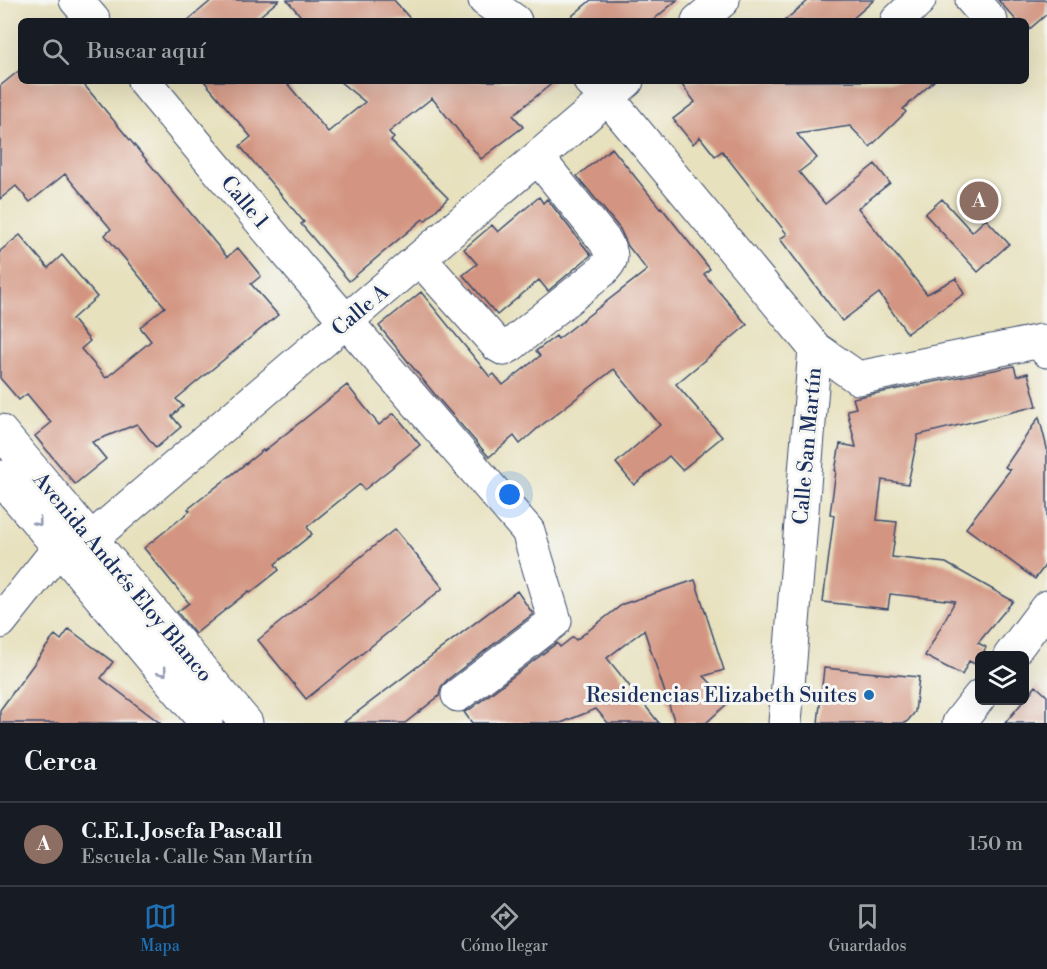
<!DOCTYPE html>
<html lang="es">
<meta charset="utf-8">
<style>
:root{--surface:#171b24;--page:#242831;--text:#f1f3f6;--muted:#9ea1a6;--line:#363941;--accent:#1f6fb2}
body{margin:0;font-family:"Libre Bodoni",serif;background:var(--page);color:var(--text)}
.controls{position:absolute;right:18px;bottom:18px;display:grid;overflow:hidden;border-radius:9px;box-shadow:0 6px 24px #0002}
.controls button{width:54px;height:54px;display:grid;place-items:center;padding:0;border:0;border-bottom:2px solid var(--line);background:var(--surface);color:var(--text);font:30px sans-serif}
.you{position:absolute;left:510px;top:495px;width:21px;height:21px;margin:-15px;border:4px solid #fff;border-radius:50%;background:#1a73e8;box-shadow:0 0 0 9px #1a73e833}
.badge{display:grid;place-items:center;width:39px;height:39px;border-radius:50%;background:var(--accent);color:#fff;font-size:20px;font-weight:700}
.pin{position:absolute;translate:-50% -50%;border:3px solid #fff;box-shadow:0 2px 6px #0006}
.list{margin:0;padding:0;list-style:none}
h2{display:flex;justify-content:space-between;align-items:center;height:78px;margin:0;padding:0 24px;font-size:26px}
h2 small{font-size:20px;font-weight:400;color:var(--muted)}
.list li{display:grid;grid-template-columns:39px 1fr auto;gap:18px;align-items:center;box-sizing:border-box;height:84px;padding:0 24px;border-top:2px solid var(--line)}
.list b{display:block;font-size:22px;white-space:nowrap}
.list p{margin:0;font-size:20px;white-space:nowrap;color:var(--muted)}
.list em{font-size:20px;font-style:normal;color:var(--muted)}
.icon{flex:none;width:33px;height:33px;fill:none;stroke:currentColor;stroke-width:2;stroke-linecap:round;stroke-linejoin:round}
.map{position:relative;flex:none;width:1047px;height:723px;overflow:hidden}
.search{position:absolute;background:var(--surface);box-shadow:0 6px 24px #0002;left:18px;right:18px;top:18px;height:66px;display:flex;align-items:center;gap:15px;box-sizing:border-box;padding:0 21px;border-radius:9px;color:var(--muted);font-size:22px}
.sheet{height:162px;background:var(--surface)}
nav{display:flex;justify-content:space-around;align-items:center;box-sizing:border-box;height:84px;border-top:2px solid var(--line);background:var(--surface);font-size:16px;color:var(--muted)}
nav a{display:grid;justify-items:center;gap:3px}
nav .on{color:var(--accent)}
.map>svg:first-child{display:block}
.building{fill:#d39581}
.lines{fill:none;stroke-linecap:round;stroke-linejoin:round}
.minor-casing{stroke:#3a4a6c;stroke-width:35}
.minor{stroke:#fff;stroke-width:33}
.oneway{stroke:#8d97ae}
.poi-dot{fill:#1f6fb2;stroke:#f6f6f2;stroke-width:2}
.labels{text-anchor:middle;stroke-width:6;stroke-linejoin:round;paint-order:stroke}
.street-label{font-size:21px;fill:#1b2f5e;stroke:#f6f6f2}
.poi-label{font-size:21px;fill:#1b2f5e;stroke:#f6f6f2;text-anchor:end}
</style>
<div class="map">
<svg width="1047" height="723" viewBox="0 0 1047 723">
<rect width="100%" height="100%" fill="#f6f6f2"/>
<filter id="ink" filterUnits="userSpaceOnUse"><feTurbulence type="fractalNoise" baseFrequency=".0167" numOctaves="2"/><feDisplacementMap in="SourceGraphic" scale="12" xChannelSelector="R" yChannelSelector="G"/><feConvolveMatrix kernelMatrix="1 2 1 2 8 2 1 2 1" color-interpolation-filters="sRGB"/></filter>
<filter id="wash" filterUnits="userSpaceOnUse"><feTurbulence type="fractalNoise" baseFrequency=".008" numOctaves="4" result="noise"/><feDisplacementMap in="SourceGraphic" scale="24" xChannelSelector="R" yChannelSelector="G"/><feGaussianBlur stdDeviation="1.35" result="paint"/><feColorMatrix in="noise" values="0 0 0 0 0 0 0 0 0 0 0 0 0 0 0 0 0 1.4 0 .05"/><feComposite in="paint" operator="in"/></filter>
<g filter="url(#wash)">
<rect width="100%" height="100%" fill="#e7e1be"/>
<g id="blocks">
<path class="building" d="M212 0H279L254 21H187Z
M287 0H394L412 21H305Z
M591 0H677L652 21H566Z
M809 0H874L850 21H784Z
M998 0H1047V14L1026 32V21H1017Z
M21 69V81H81L227 257 238 248 261 276 251 284 278 315 176 399 183 406 172 416 181 427 156 448 137 424 92 442 106 459 75 484 35 436 51 423 27 394 19 400 0 378V251L20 235 48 268 62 255 97 297 72 319 90 341 81 349 106 378 151 341 140 327 165 307 105 235 111 229 65 174 30 202 16 186 0 199V86Z
M204 81H285L328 132 365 102 339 81H555L513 115 523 127 481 159 432 98 389 132 394 138 391 141 448 198 425 221 423 219 349 281 301 224 304 222 240 146 251 137Z
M679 81H934L903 109 906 112 870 147 850 126 797 134 817 158 799 172 825 204 875 164 890 183 858 208 927 294 956 278 964 294 907 333 879 293 842 321 780 239 787 234 722 151 715 156 700 137 693 144 673 119 695 102Z
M612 148 660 208 661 207 710 269 704 274 747 325 676 384 722 437 682 470 669 456 634 485 616 463 660 425 614 369 538 428 520 444 514 436 489 457 437 397 379 326 421 292 490 377 494 374 503 385 540 356 536 351 556 336 558 339 647 270 628 246 620 229 577 176Z
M539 197 543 203 547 199 591 255 548 291 539 280 497 315 463 275 477 264 464 249 492 225 498 232Z
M942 199 972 232 986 219 1009 244 978 272 925 214Z
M1014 366 1017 376 1028 373 1037 406 918 435 908 484 882 480 877 520 897 522 892 557 946 563 1013 601 978 643 986 647 982 656H980V660L977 665 969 661 962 675 925 656 955 601 890 594 888 609 823 602 834 515 830 514 836 471H835L840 444 856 447 847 410 856 408 853 398Z
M347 385 379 425 394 413 420 445 364 490 360 484 307 527 312 534 275 564 279 570 250 593 249 591 195 634 177 612 189 603 144 548 190 511 188 509 263 450 264 451Z
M1039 417 1047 448V563L1035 579 966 528 1010 470 1005 467Z
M395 529 443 588 306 699 258 640Z
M695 580 724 670 704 676 729 702 706 723H675L644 630 607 658 659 723H608L596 709 561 723H472L464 712 469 710 557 643 560 647 573 637 576 640 623 604Z
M517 591 533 614 447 680 441 687 439 696 405 723H343Z
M69 629 113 662 101 678 160 723H0V710L55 635 61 640Z
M824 668 919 677 915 712 906 723H818Z
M1036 686 1047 696V723H1005Z"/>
</g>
</g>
<g filter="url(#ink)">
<use href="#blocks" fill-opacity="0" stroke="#3a4a6c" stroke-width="1.5"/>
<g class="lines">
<defs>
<path id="minor" d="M76 0 94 21
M485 0 515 21
M972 0 991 21
M698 21 723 0
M897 21 919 0
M144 81 300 268 528 531 555 621 458 695
M590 81 608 98 815 348 785 723
M420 259 497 345 504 349 511 345 601 272C613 259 614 257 605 241L538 158
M815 348 858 378 1041 341 1047 351
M0 431 246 723
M0 477 206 723
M0 622 59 548 91 539 627 81
M1010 656 1047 607
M959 723 980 696"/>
</defs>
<use href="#minor" class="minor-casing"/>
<use href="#minor" class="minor"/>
</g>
<defs><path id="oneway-chevron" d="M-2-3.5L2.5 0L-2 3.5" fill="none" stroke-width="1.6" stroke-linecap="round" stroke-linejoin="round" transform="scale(1.5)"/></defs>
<g class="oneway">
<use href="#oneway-chevron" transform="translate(38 522) rotate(50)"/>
<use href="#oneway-chevron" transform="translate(163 672) rotate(50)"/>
</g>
</g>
<circle class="poi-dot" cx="869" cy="695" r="6"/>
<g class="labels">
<g class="street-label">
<text transform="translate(245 202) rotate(50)" y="7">Calle 1</text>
<text transform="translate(360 310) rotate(-40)" y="7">Calle A</text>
<text transform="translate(807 446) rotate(-85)" y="7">Calle San Martín</text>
<text transform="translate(123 577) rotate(50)" y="7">Avenida Andrés Eloy Blanco</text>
</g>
<g class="poi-label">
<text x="857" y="702">Residencias Elizabeth Suites</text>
</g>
</g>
</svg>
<div class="controls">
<button><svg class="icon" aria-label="layers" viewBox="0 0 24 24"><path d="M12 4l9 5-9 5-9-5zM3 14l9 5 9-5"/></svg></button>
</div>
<div class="you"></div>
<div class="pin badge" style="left:979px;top:201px;background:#8d6e63">A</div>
<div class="search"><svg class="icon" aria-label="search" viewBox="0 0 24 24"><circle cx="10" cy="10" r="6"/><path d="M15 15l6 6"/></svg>Buscar aquí</div>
</div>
<section class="sheet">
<h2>Cerca<small></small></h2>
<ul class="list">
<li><span class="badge" style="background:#8d6e63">A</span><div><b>C.E.I. Josefa Pascall</b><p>Escuela · Calle San Martín</p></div><em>150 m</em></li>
</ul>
</section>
<nav>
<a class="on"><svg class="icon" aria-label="map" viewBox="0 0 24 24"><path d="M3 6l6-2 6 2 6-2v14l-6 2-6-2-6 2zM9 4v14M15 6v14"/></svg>Mapa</a>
<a><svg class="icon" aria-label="directions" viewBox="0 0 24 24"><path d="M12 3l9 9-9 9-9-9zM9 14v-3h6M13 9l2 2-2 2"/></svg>Cómo llegar</a>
<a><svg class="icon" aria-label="saved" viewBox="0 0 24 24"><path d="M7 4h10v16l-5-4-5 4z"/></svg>Guardados</a>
</nav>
